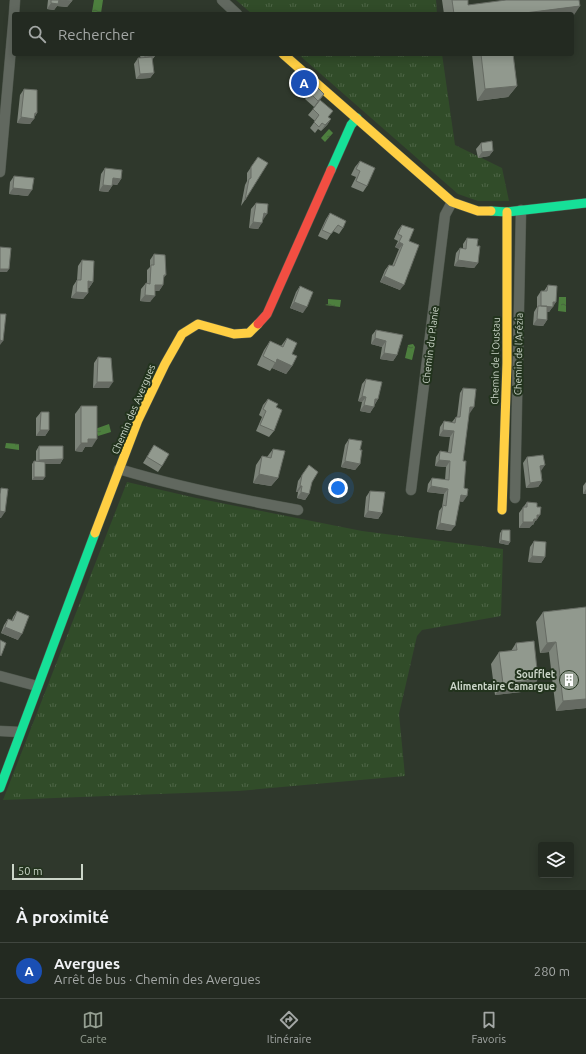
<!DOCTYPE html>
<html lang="fr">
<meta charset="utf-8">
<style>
:root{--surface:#232a21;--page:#2b322a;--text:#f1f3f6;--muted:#a3a7a5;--line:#40463f;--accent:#949e91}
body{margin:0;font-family:Ubuntu,sans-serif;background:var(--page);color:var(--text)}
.controls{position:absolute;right:12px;bottom:12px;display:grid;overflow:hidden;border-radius:4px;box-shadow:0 2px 10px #0003}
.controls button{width:36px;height:36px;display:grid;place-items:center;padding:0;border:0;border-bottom:1px solid var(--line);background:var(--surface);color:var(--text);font:20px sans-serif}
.scale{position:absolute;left:12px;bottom:10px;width:71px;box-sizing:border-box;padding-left:4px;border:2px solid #cbd5c8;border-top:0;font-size:11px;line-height:14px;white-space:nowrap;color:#cbd5c8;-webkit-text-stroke:3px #22331d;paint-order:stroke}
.you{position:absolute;left:338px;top:488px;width:14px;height:14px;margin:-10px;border:3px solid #fff;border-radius:50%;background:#1a73e8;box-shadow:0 0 0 6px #1a73e833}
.badge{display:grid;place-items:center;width:26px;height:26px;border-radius:50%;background:var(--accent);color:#fff;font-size:13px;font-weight:700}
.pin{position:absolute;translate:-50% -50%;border:2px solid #fff;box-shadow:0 1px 4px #0006}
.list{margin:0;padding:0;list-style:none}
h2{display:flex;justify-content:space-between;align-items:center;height:52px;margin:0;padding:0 16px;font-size:17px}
h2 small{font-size:13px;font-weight:400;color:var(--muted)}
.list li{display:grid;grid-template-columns:26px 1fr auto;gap:12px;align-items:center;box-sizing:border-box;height:56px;padding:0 16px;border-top:1px solid var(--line)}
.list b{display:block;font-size:15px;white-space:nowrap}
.list p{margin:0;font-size:13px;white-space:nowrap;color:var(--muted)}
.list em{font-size:13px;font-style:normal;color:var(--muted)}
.icon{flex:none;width:22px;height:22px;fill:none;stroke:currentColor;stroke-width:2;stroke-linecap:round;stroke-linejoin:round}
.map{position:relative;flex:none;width:586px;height:890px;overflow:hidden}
.search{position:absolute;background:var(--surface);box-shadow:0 2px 10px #0003;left:12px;right:12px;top:12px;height:44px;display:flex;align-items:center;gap:10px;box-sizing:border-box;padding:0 14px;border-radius:4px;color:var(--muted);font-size:15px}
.sheet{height:108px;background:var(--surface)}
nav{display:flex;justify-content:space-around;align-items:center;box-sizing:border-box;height:56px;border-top:1px solid var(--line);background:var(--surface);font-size:11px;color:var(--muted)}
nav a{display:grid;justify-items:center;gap:2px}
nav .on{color:var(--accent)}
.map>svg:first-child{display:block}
.grass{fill:url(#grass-tufts)}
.water{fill:url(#water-ripples)}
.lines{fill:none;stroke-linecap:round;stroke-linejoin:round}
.street-casing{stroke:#4e564c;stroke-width:11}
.fast-casing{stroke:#4e564c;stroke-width:10}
.slow-casing{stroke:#4e564c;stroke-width:10}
.jam-casing{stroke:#4e564c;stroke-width:10}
.street{stroke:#61685f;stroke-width:10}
.fast{stroke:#16e098;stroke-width:9}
.slow{stroke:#ffcf43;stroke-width:9}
.jam{stroke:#f24e42;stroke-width:9}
.wall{fill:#7d847a}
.shaded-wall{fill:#666b63}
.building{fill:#91998e;stroke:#666b63}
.labels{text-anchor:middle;stroke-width:4;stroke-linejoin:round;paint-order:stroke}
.street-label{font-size:10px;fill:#cbd5c8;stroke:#22331d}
.poi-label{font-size:10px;font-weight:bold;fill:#cbd5c8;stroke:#22331d;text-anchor:end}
</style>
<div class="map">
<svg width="586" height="890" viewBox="0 0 586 890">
<defs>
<pattern id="grass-tufts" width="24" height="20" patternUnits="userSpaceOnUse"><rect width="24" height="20" fill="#314c29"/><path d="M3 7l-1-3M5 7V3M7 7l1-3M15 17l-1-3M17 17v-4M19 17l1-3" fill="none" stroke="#4e6547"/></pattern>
<pattern id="water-ripples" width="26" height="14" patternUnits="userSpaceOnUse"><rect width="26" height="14" fill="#4d7f3e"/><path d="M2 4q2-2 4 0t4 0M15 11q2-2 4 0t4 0" fill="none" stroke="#47663d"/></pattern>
</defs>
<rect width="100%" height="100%" fill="#2f382c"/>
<path class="grass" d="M236 0H436L437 14H252Z
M298 54H442L455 145 502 168 509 201H478L458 194Z
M127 482 196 498 362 531 503 549 501 616 422 630 417 636 399 714 405 776 238 791 3 800Z"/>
<path class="water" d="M94 0H103L101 13 92 12Z
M329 129 333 133 325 142 321 138Z
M559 297H566V312L558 311Z
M328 299 341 300 340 307 325 305 328 304Z
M413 344 415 347 412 360 405 358 408 345Z
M109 424 111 432 98 436 95 429Z
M6 443 19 444V450L5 448Z"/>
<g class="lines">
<defs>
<path id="street" d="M222 0 237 14
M14 14 15 0
M0 172 14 14
M119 469C178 487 238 499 298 510
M411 490 445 215 452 202
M515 498 521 210
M0 676 37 686
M0 731 20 732"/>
<path id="fast" d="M331 170 351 125 357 118
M491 211 507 212 586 203
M0 788 95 533"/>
<path id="slow" d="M283 54 452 202 478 211H491
M502 510 507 363V212
M95 533 138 420 165 364 182 334 198 324 234 334 249 333 258 324"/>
<path id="jam" d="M258 324 267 314 331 170"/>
</defs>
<use href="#street" class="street-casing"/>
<use href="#fast" class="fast-casing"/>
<use href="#slow" class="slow-casing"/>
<use href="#jam" class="jam-casing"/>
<use href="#street" class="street"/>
<use href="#fast" class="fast"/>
<use href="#slow" class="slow"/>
<use href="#jam" class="jam"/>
</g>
<path class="wall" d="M48 0H72V1L67 7 57 6 54 10 47 9Z
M442 0H468V5L572 14H444Z
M142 54H154L155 56 152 60 154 73 150 78 136 79 134 64 138 58H141L140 56Z
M472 54H513L517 86 508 97 477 101Z
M24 89 37 113 30 124 17 123 20 95Z
M310 93 324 94 314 107 305 99Z
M313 109 328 117 331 119 327 125 321 131 318 129 315 133 310 128 315 121 308 115Z
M481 143 493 151 489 156 478 158 476 149Z
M258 157 245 200 241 206 245 185 247 181V173Z
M360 161 367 186 363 192 351 187 356 177 351 175 355 167Z
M105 168 121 179 117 185 112 184V186L108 192 99 191 101 174Z
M14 176 28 196 9 194 10 182Z
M256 203 263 220 258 229 249 228 251 209Z
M330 213 343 228 339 234 333 231 327 240 318 236 326 219Z
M402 225 409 241 400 290 380 282 385 270 389 265 392 266 399 249 395 247 398 241 394 239 398 230Z
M467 238 477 246 478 263 474 268 454 266 456 253 460 248H463V244Z
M154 254 166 275 163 278V285L159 291H155L150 302 140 301 141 289 146 283H147V270L150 267V260Z
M82 260 93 282 89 288H88V293L83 299 71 298 73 286 77 280 78 266Z
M548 285 556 302 549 312H547V320L543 326 533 325 534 312 537 307V297L541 291H544Z
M300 286 303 313 290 308 296 292Z
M376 330 403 335 397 355 393 361 380 359 382 347 371 344 372 335Z
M287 338 292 354V366L286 374 272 368 270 371 257 365 264 350 270 341 281 346Z
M98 357 109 388H93L94 363Z
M366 379 378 399 370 413 360 411 362 402 358 401 362 384Z
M463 388 470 413H469L463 461V502L460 501 451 531 436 529 439 511 442 507 444 494 427 492 428 484 432 478 445 480 446 467 435 466 436 457 440 451 448 452 450 437 439 436 440 427 444 421 452 422 456 417H457L460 393Z
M268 399 276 407 274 431 269 437 256 431 262 417 259 415 263 405Z
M81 406 92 447H85L82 452 75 451V414Z
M41 412 49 430 45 436H36V418Z
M349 439 360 450V464L355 470 341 467 345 445Z
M154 445 162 466 158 472 143 463Z
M39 446 63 459 60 464H45L43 480H32V464L34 461H36V451Z
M273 449 278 478 271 486 253 483 256 465 262 456 267 457Z
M527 457 541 471 542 481 538 487 526 488 523 463Z
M309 465 312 482 309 494 305 500 297 498 298 492H296L298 481Z
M586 482V494H583V486Z
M370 491 382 513 378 519 364 517 366 497Z
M527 502 536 521H535L533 525H532L529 528H519V513Z
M502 530 510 542 508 545 499 543 500 533Z
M534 541 545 557 541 563 528 562 530 547Z
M586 607V708L556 711 549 652 540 653 536 622 543 612Z
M17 611 18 640 1 633 4 625 8 619 12 620 13 617Z
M516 643 538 679 530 691 495 695 491 664 499 652 511 651Z"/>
<path class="shaded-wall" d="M59 0 72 1 67 7 57 6 54 10 47 9 51 3Z
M580 6 572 18V14H517Z
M154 73 150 78 136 79 140 74Z
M517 86 508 97 477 101 485 89Z
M324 94 320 100 314 107 318 101Z
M35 113H37L33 119H34L30 124 17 123 21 117Z
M331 119 327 125 321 131 325 125Z
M493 151 489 156 478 158 482 152Z
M113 178 121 179 117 185 109 184Z
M103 185 112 186 108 192 99 191Z
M13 188 32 190 28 196 9 194Z
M264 213 267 214 263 220Z
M253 222 262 223 258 229 249 228Z
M399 242 403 244 399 249 395 247Z
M458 260 478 263 474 268 454 266Z
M0 269H9L7 272H0Z
M384 276 404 285 400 290 380 282Z
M88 281 93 282 89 288 84 287Z
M155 285H163L159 291H151Z
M76 292 88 293 83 299 71 298Z
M145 295 155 296 150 302 140 301Z
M294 302 307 307 303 313 290 308Z
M553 302H556L549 312H537L541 306Z
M537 319 547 320 543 326 533 325Z
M375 338 386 341 382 347 371 344Z
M0 340 3 341 0 345Z
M384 353 397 355 393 361 380 359Z
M277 359 292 366 286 374 272 368Z
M97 382H113L109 388H93Z
M362 396 366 397 362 402 358 401Z
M375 399H378L374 405Z
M364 405 374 407 370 413 360 411Z
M470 407H474L470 413 466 412Z
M40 430H49L45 436H36Z
M443 430 454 431 450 437 439 436Z
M88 439H97L92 447H85L82 452 75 451 81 443Z
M63 459 60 464H36L39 460Z
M439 460 450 461 446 467 435 466Z
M345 461 360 464 355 470 341 467Z
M545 465 541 471 540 466Z
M259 474 278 478 271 486 253 483Z
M34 477H45L43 480H32Z
M542 481 538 487 526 488 530 483Z
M300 486H302L298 492H296Z
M431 486 448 489 444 494 427 492Z
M586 489V494H583Z
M301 492 309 494 305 500 297 498Z
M461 495 467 496 463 502 457 501Z
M0 511 5 512 1 518H0Z
M368 511 382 513 378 519 364 517Z
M537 515H540L536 521H535L533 525H532L529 528H519L523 522Z
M440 523 455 526 451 531 436 529Z
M501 540 510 542 508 545 499 543Z
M532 556 545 557 541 563 528 562Z
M5 627 22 634 18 640 1 633Z
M556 642 549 652 540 653 547 643Z
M538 679 530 691 495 695 503 684Z
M586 699V708L556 711 563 701Z"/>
<path class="building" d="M51 0H59L58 4 51 3Z
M60 0H72V1Z
M452 0H468V5L506 0H579L580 6 517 14H454Z
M145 54H154L155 56 145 57Z
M481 54H513L517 86 485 89Z
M152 57 154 73 140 74 138 58Z
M316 86 324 94 318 101 310 93Z
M24 89 37 90V113H35L34 119 21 117Z
M320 100 333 111 328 117 331 119 325 125 322 123 319 127 314 122 319 115 313 109Z
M492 141 493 151 482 152 481 143Z
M258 157 268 163 245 200 249 179 251 178V167Z
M360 161 375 168 367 186 356 181 360 171 356 169Z
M105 168 122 170 121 179 113 178 112 186 103 185Z
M14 176 34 178 32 190 13 188Z
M256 203 268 204 267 214 264 213 262 223 253 222Z
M330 213 346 221 343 228 338 225 331 234 322 230Z
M402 225 414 229 409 241 419 245 404 285 384 276 389 265 394 266 403 244 399 242 402 236 398 234Z
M467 238 478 239 477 246H480L478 263 458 260 460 248 466 249Z
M0 247 11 248 9 269H0Z
M154 254 165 255 166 275H164L163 285H155V296L145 295 146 283 150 284 151 265H154Z
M82 260 94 261 93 282 88 281V293L76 292 77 280H81Z
M548 285 557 286 556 302H553V307L541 306V291H547Z
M300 286 313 292 307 307 294 302Z
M538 306H547V320L537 319Z
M0 314H6L3 341 0 340Z
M376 330 403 335 397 355 384 353 386 341 375 338Z
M287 338 297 343 292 354 297 356 292 366 277 359 276 363 263 356 270 341 283 347Z
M98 357 111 358 113 382H97Z
M366 379 382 382 378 399H375L374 407 364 405 366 397 362 396Z
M463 388 476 389 474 407H470L463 461H466L464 488 468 489 467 496 461 495 455 526 440 523 443 505 446 506 448 489 431 486 432 478 449 480 450 461 439 460 440 451 451 453 454 431 443 430 444 421 455 423 456 417H460Z
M268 399 278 404 276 407 282 410 274 431 260 425 266 411 263 409Z
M81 406H97V439H88V443H81Z
M41 412H49V430H40Z
M349 439 362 441 360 450H362L360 464 345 461Z
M154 445 169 454 162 466 147 457Z
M39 446H63V459L39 460Z
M273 449 285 451 278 478 259 474 262 456 271 458Z
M543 455 545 465 540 466 542 481 530 483 527 457Z
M34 461 45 462V477H34Z
M309 465 318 472 312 482 309 494 301 492 302 486H300L302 475Z
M1 488 8 489 5 512 0 511V494Z
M370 491 385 492 382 513 368 511Z
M527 502 537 503V507H541L540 515H537V519H534L533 522H523V507H527Z
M502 530H510V542L501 540Z
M534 541 546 542 545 557 532 556Z
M586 607V699L563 701 556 642 547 643 543 612Z
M17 611 29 616 22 634 5 627 8 619 13 621Z
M0 640 6 643 1 656 0 655Z
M534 641 538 679 503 684 499 652 517 650 516 643Z"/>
<defs>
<symbol id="building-disc" viewBox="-11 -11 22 22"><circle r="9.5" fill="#949e91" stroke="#22331d"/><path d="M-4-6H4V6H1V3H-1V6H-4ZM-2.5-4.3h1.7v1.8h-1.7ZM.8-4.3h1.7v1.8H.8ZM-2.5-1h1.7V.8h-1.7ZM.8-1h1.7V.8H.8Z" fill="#fff"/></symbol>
</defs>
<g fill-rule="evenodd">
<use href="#building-disc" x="558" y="669" width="22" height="22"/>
</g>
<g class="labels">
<g class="street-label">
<text transform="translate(430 345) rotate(-83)" y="4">Chemin du Planie</text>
<text transform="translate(518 354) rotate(-89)" y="4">Chemin de l'Arézia</text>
<text transform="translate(495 361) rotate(-89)" y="4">Chemin de l'Oustau</text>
<text transform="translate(133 409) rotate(-67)" y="4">Chemin des Avergues</text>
</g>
<g class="poi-label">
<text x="555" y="678">Soufflet<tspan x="555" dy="12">Alimentaire Camargue</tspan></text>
</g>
</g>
</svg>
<div class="controls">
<button><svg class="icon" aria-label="layers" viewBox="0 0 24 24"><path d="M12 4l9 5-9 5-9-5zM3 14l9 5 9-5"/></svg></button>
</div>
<div class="scale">50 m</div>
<div class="you"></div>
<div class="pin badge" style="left:304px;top:83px;background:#1a4fb4">A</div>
<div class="search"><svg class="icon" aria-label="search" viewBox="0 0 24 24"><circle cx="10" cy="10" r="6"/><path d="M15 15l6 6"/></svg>Rechercher</div>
</div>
<section class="sheet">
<h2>À proximité<small></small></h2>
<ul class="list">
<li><span class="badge" style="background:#1a4fb4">A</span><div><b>Avergues</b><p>Arrêt de bus · Chemin des Avergues</p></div><em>280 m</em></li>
</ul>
</section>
<nav>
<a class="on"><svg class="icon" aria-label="map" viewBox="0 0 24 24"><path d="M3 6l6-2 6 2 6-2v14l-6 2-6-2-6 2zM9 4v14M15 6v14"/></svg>Carte</a>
<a><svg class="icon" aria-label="directions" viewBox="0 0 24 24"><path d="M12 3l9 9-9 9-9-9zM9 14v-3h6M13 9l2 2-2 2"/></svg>Itinéraire</a>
<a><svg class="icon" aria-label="saved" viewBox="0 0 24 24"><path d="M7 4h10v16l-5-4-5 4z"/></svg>Favoris</a>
</nav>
